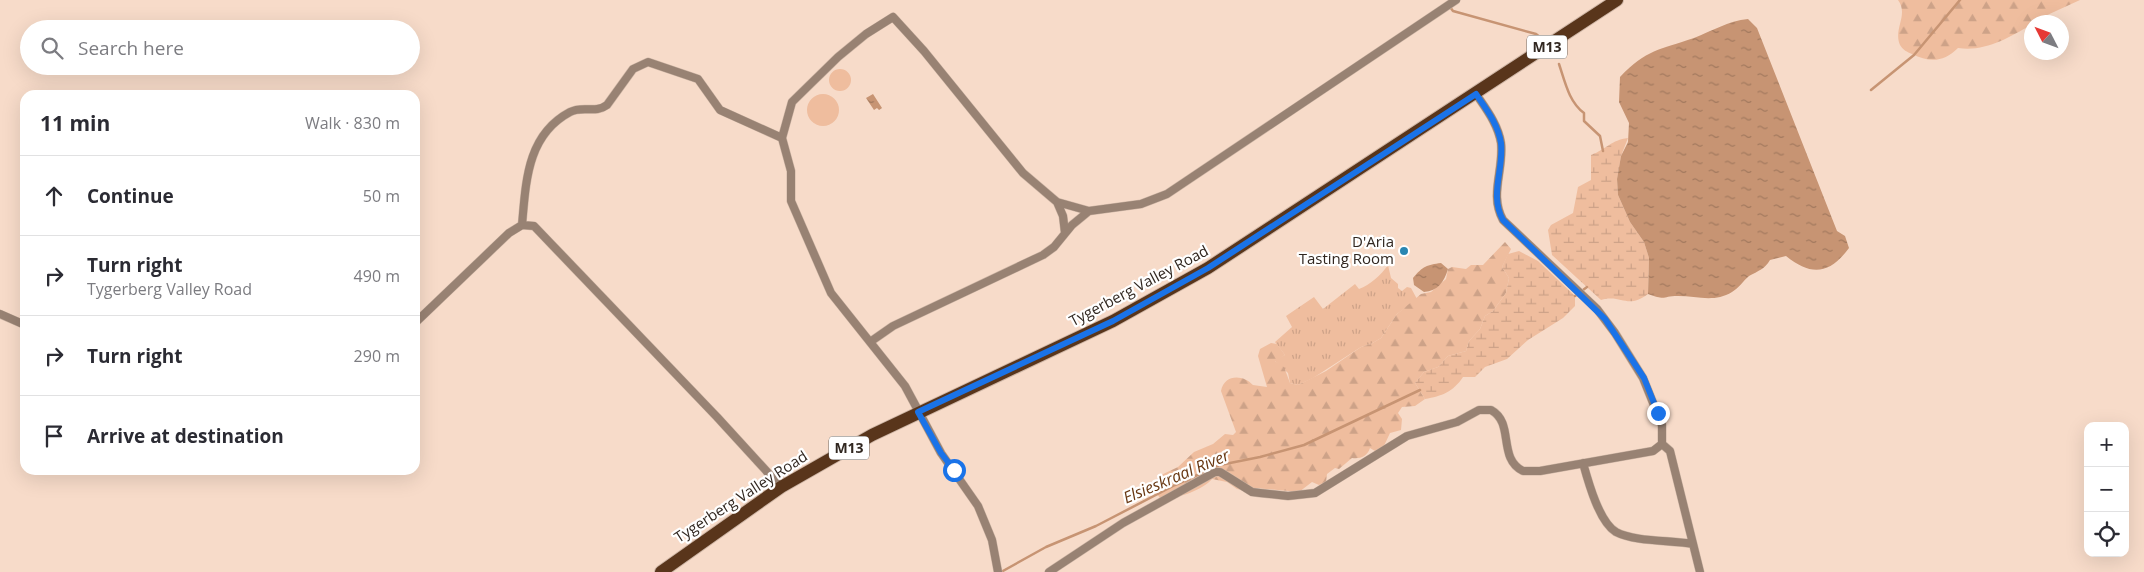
<!DOCTYPE html>
<meta charset="utf-8">
<style>
:root{--surface:#fff;--page:#f7f7f7;--text:#2b2b33;--muted:#7c7c81;--line:#e1e1e2}
body{margin:0;font-family:"Open Sans",sans-serif;background:var(--page);color:var(--text)}
.controls{position:absolute;right:15px;bottom:15px;display:grid;overflow:hidden;border-radius:10px;box-shadow:0 5px 20px #0002}
.controls button{width:45px;height:45px;display:grid;place-items:center;padding:0;border:0;border-bottom:1px solid var(--line);background:var(--surface);color:var(--text);font:25px sans-serif}
.compass{position:absolute;left:2024px;top:15px;width:45px;height:45px;border-radius:50%;background:var(--surface);box-shadow:0 5px 20px #0002;rotate:312deg}
.stop{position:absolute;width:15px;height:15px;margin:-11px;border:4px solid #1a73e8;border-radius:50%;background:#fff}
.stop.end{background:#1a73e8;border-color:#fff;box-shadow:0 1px 5px #0008}
.list{margin:0;padding:0;list-style:none}
h2{display:flex;justify-content:space-between;align-items:center;height:65px;margin:0;padding:0 20px;font-size:21px}
h2 small{font-size:16px;font-weight:400;color:var(--muted)}
.list li{display:grid;grid-template-columns:32px 1fr auto;gap:15px;align-items:center;box-sizing:border-box;height:80px;padding:0 20px;border-top:1px solid var(--line)}
.list b{display:block;font-size:19px;white-space:nowrap}
.list p{margin:0;font-size:16px;white-space:nowrap;color:var(--muted)}
.list em{font-size:16px;font-style:normal;color:var(--muted)}
.icon{flex:none;width:28px;height:28px;fill:none;stroke:currentColor;stroke-width:2;stroke-linecap:round;stroke-linejoin:round}
.map{position:relative;flex:none;width:2144px;height:572px;overflow:hidden}
.search{position:absolute;background:var(--surface);box-shadow:0 5px 20px #0002;left:20px;top:20px;width:400px;height:55px;display:flex;align-items:center;gap:12px;box-sizing:border-box;padding:0 18px;border-radius:28px;color:var(--muted);font-size:19px}
.panel{position:absolute;background:var(--surface);box-shadow:0 5px 20px #0002;left:20px;top:90px;width:400px;height:385px;border-radius:15px}
.map>svg:first-child{display:block}
.grass{fill:url(#grass-tufts)}
.forest{fill:url(#forest-firs)}
.wetland{fill:url(#wetland-marsh)}
.pitch{fill:#efbd9e}
.water{fill:url(#water-ripples)}
.lines{fill:none;stroke-linecap:round;stroke-linejoin:round}
.stream{stroke:#c79473;stroke-width:2.5}
.street-casing{stroke:#cfb7a7;stroke-width:9}
.primary-casing{stroke:#cfb7a7;stroke-width:14}
.street{stroke:#988273;stroke-width:8}
.primary{stroke:#59351b;stroke-width:12}
.route{stroke:#1a73e8;stroke-width:6}
.poi-dot{fill:#2986b2;stroke:#fff;stroke-width:2}
.labels{text-anchor:middle;stroke-width:4.5;stroke-linejoin:round;paint-order:stroke}
.shield{fill:#fff;stroke:#6f6863;stroke-width:1}
.shield-label{font-size:14px;font-weight:bold;fill:#312720}
.poi-label{font-size:15px;fill:#312720;stroke:#fff;text-anchor:end}
.street-label{font-size:15px;fill:#312720;stroke:#fff}
.water-label{font-size:16px;font-style:italic;fill:#683711;stroke:#fff}
</style>
<div class="map">
<svg width="2144" height="572" viewBox="0 0 2144 572">
<defs>
<pattern id="grass-tufts" width="24" height="20" patternUnits="userSpaceOnUse" patternTransform="scale(1.25)"><rect width="24" height="20" fill="#efbd9e"/><path d="M3 7l-1-3M5 7V3M7 7l1-3M15 17l-1-3M17 17v-4M19 17l1-3" fill="none" stroke="#cda288"/></pattern>
<pattern id="forest-firs" width="22" height="20" patternUnits="userSpaceOnUse" patternTransform="scale(1.25)"><rect width="22" height="20" fill="#efbd9e"/><path d="M5 1l3.5 6h-7zM16 11l3.5 6h-7z" fill="#cda288"/></pattern>
<pattern id="wetland-marsh" width="20" height="14" patternUnits="userSpaceOnUse" patternTransform="scale(1.25)"><rect width="20" height="14" fill="#efbd9e"/><path d="M1 5h8M5 5V1M11 12h8M15 12V8" fill="none" stroke="#cda288"/></pattern>
<pattern id="water-ripples" width="26" height="14" patternUnits="userSpaceOnUse" patternTransform="scale(1.25)"><rect width="26" height="14" fill="#c79473"/><path d="M2 4q2-2 4 0t4 0M15 11q2-2 4 0t4 0" fill="none" stroke="#a2795e"/></pattern>
</defs>
<rect width="100%" height="100%" fill="#f7dbc9"/>
<path class="grass" d="M1388 265 1391 278 1398 284V288L1402 291 1407 287 1411 288 1417 299 1397 314 1381 338 1371 344 1361 347 1313 378 1298 385 1290 383 1288 373 1274 360 1285 355 1275 342 1292 327 1286 316 1314 297 1323 309 1355 284 1359 289C1370 285 1381 275 1388 265Z"/>
<path class="forest" d="M1898 0H2080L2032 22 2031 25C2008 38 1985 52 1958 48 1944 62 1930 63 1912 54 1907 52 1903 50 1900 45 1893 29 1909 15 1898 0Z
M1505 242 1511 249 1502 267 1509 278 1506 293 1493 311 1485 316 1480 329 1469 341 1466 351 1448 356 1438 367 1424 372 1415 383 1425 399 1415 406 1402 407 1398 413 1402 419 1401 430 1390 433 1383 448 1375 451 1370 448C1367 457 1360 459 1352 458L1339 469 1335 468 1327 474 1326 482 1319 485 1312 482 1299 492 1255 488 1246 491 1237 489 1227 482 1212 479C1202 491 1174 500 1160 498L1154 490V483L1159 476 1178 467 1194 452 1213 444 1225 434 1233 435 1236 432 1221 391C1224 374 1243 374 1253 385L1267 387 1258 356 1260 349 1271 343 1277 344 1285 355 1275 361 1284 367 1290 383 1298 385 1326 371 1361 347 1371 344 1381 338 1397 314 1421 294 1431 292 1446 279 1448 269 1452 267 1466 269 1471 265H1483Z"/>
<path class="wetland" d="M1628 138 1621 156 1617 179 1618 195 1630 222 1644 242 1649 258 1648 294C1627 310 1622 294 1601 300L1552 255 1548 230 1551 225 1573 213 1578 187 1591 180V155C1607 149 1611 140 1628 138Z
M1519 251 1538 261 1575 296V306L1563 318 1528 340 1507 359 1485 367 1475 377H1463C1453 392 1442 396 1425 399L1415 383 1424 372 1438 367 1448 356 1466 351 1469 341 1480 329 1485 316 1493 311 1506 293 1509 278 1502 267 1508 254Z"/>
<path class="pitch" d="M829 80a11 11 0 1 1 22 0a11 11 0 1 1-22 0Z
M807 110a16 16 0 1 1 32 0a16 16 0 1 1-32 0Z"/>
<path class="water" d="M1748 19 1757 28 1837 231 1845 236 1849 248C1829 275 1811 276 1786 256L1770 260C1765 269 1758 271 1749 276 1743 281 1739 288 1732 292 1714 303 1697 296 1678 296 1662 296 1667 301 1648 294L1649 258 1644 242 1630 222 1618 195 1617 179 1621 156 1628 142 1629 123 1619 102 1620 77C1647 49 1659 50 1694 38 1712 31 1728 21 1748 19Z
M873 94 882 108 879 110 877 108 874 110 866 98Z
M1441 263 1448 269C1444 282 1438 291 1424 292L1414 285 1413 278C1423 266 1427 265 1441 263Z"/>
<g class="lines">
<path class="stream" d="M1450 7 1453 11 1536 34 1541 38
M1559 64C1565 82 1569 102 1584 113V121L1600 136 1603 151
M1871 90 1914 55 1960 0
M1575 296 1587 287
M1001 572 1046 547 1096 526 1175 485 1220 465 1260 457 1304 445 1420 390"/>
<defs>
<path id="street" d="M1057 202 1063 216 1065 233
M522 225C526 181 527 135 570 112 583 105 595 114 607 105L633 69 648 62 698 79 720 110 782 138
M0 314 25 325
M415 323 509 233 522 225 534 226 717 417 781 487
M870 342 893 326 1043 255 1054 247 1072 225 1089 211 1141 204 1167 194 1456 0
M1662 444 1670 451 1700 572
M1583 463C1588 481 1599 522 1616 532 1635 542 1671 540 1693 544
M998 572 992 540 978 506 941 453 905 386 831 293 791 201V171L782 138 792 102 838 57 866 34 893 17 924 51 1023 173 1057 202 1089 211
M1049 572 1123 523 1215 472H1220L1252 492 1260 493 1288 496 1315 493 1407 436 1457 422 1479 410H1491C1515 423 1497 458 1523 471H1540L1653 451 1662 444V425L1643 378 1615 333 1597 309 1503 220C1489 195 1504 170 1501 143 1498 124 1486 109 1476 94"/>
<path id="primary" d="M661 572 781 487 872 435 1113 321 1208 268 1617 0"/>
</defs>
<use href="#street" class="street-casing"/>
<use href="#primary" class="primary-casing"/>
<use href="#street" class="street"/>
<use href="#primary" class="primary"/>
</g>
<g class="lines">
<path class="route" d="M954 470 941 453 918 412 1113 321 1208 268 1476 94C1486 109 1498 124 1501 143 1504 170 1489 195 1503 220L1605 319 1644 378 1658 413"/>
</g>
<circle class="poi-dot" cx="1404" cy="251" r="5"/>
<g class="labels">
<g class="shield">
<rect x="1527" y="35.5" width="40" height="23" rx="4"/>
<rect x="829" y="436.5" width="40" height="23" rx="4"/>
</g>
<g class="shield-label">
<text x="1547" y="52">M13</text>
<text x="849" y="453">M13</text>
</g>
<g class="poi-label">
<text x="1394" y="247">D'Aria<tspan x="1394" dy="17">Tasting Room</tspan></text>
</g>
<g class="street-label">
<text transform="translate(1139 286) rotate(-28)" y="5">Tygerberg Valley Road</text>
<text transform="translate(741 497) rotate(-33)" y="5">Tygerberg Valley Road</text>
</g>
<g class="water-label">
<text transform="translate(1176 476) rotate(-23)" y="6">Elsieskraal River</text>
</g>
</g>
</svg>
<div class="controls">
<button>+</button>
<button>−</button>
<button><svg class="icon" aria-label="locate" viewBox="0 0 24 24"><circle cx="12" cy="12" r="6"/><path d="M12 2v4M12 18v4M2 12h4M18 12h4"/></svg></button>
</div>
<svg class="compass" viewBox="-18 -18 36 36"><path d="M0-13l5 13h-10z" fill="#e53935"/><path d="M0 13l5-13h-10z" fill="#7c7c81"/></svg>
<div class="stop" style="left:954px;top:470px"></div>
<div class="stop end" style="left:1658px;top:413px"></div>
<div class="search"><svg class="icon" aria-label="search" viewBox="0 0 24 24"><circle cx="10" cy="10" r="6"/><path d="M15 15l6 6"/></svg>Search here</div>
<section class="panel">
<h2>11 min<small>Walk · 830 m</small></h2>
<ul class="list">
<li><svg class="icon" aria-label="ahead" viewBox="0 0 24 24"><path d="M12 20V5M6 11l6-6 6 6"/></svg><div><b>Continue</b></div><em>50 m</em></li>
<li><svg class="icon" aria-label="right" viewBox="0 0 24 24"><path d="M7 20v-9h11M14 6l5 5-5 5"/></svg><div><b>Turn right</b><p>Tygerberg Valley Road</p></div><em>490 m</em></li>
<li><svg class="icon" aria-label="right" viewBox="0 0 24 24"><path d="M7 20v-9h11M14 6l5 5-5 5"/></svg><div><b>Turn right</b></div><em>290 m</em></li>
<li><svg class="icon" aria-label="arrive" viewBox="0 0 24 24"><path d="M6 21V4h12l-3 4 3 4H6"/></svg><div><b>Arrive at destination</b></div></li>
</ul>
</section>
</div>
